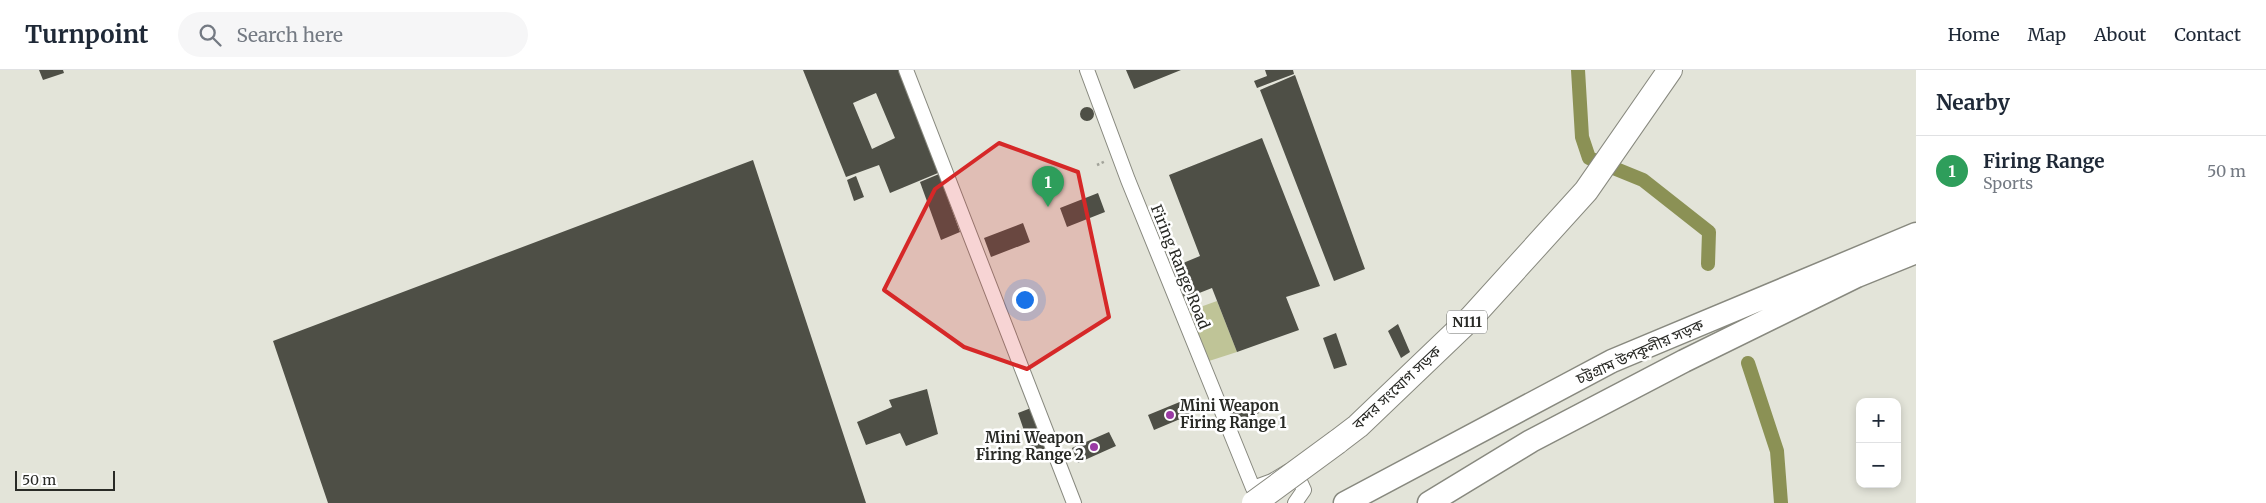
<!DOCTYPE html>
<meta charset="utf-8">
<style>
:root{--surface:#fff;--page:#f6f6f7;--text:#1f2937;--muted:#747a83;--line:#e0e1e3;--accent:#0b8043}
body{margin:0;font-family:Merriweather,"Noto Sans Bengali",serif;background:var(--page);color:var(--text)}
.controls{position:absolute;right:15px;bottom:15px;display:grid;overflow:hidden;border-radius:10px;box-shadow:0 2px 8px #0003}
.controls button{width:45px;height:45px;display:grid;place-items:center;padding:0;border:0;border-bottom:1px solid var(--line);background:var(--surface);color:var(--text);font:25px sans-serif}
.scale{position:absolute;left:15px;bottom:12px;width:100px;box-sizing:border-box;padding-left:5px;border:2px solid #292a26;border-top:0;font-size:14px;line-height:18px;white-space:nowrap;color:#292a26;-webkit-text-stroke:4px #fff;paint-order:stroke}
.you{position:absolute;left:1024px;top:229px;width:18px;height:18px;margin:-12px;border:4px solid #fff;border-radius:50%;background:#1a73e8;box-shadow:0 0 0 8px #1a73e833}
.badge{display:grid;place-items:center;width:32px;height:32px;border-radius:50%;background:var(--accent);color:#fff;font-size:16px;font-weight:700}
.pin{position:absolute;translate:-50% -41px;filter:drop-shadow(0 1px 2px #0008)}
.pin::after{content:'';position:absolute;top:26px;width:18px;height:15px;background:inherit;clip-path:polygon(0 0,100% 0,50% 100%)}
.list{margin:0;padding:0;list-style:none}
h2{display:flex;justify-content:space-between;align-items:center;height:65px;margin:0;padding:0 20px;font-size:21px}
h2 small{font-size:16px;font-weight:400;color:var(--muted)}
.list li{display:grid;grid-template-columns:32px 1fr auto;gap:15px;align-items:center;box-sizing:border-box;height:70px;padding:0 20px;border-top:1px solid var(--line)}
.list b{display:block;font-size:19px;white-space:nowrap}
.list p{margin:0;font-size:16px;white-space:nowrap;color:var(--muted)}
.list em{font-size:16px;font-style:normal;color:var(--muted)}
.icon{flex:none;width:28px;height:28px;fill:none;stroke:currentColor;stroke-width:2;stroke-linecap:round;stroke-linejoin:round}
.map{position:relative;flex:none;width:1916px;height:433px;overflow:hidden}
header{display:flex;align-items:center;gap:30px;box-sizing:border-box;height:70px;padding:0 25px;background:var(--surface);border-bottom:1px solid var(--line)}
header strong{font-size:24px}
nav{display:flex;gap:28px;margin-inline-start:auto;font-size:18px}
.search{width:350px;height:45px;background:var(--page);display:flex;align-items:center;gap:12px;box-sizing:border-box;padding:0 18px;border-radius:28px;color:var(--muted);font-size:19px}
main{display:flex}
aside{flex:1;background:var(--surface)}
.map>svg:first-child{display:block}
.green{fill:#bfc497}
.lines{fill:none;stroke-linecap:round;stroke-linejoin:round}
.canal{stroke:#8b9155;stroke-width:14}
.building{fill:#4e4f46;fill-rule:evenodd}
.minor-casing{stroke:#88897f;stroke-width:16}
.primary-casing{stroke:#88897f;stroke-width:25}
.trunk-casing{stroke:#88897f;stroke-width:26}
.path{stroke:#a2a39a;stroke-width:2.5;stroke-dasharray:2.5 2.5;stroke-linecap:butt}
.minor{stroke:#fff;stroke-width:14}
.primary{stroke:#fff;stroke-width:22}
.trunk{stroke:#fff;stroke-width:24}
.trunk-bridge-casing{stroke:#88897f;stroke-width:26;stroke-linecap:butt}
.trunk-bridge{stroke:#fff;stroke-width:24}
.marked{fill:#d62828;fill-opacity:0.2;stroke:#d62828;stroke-width:4;stroke-linejoin:round}
.poi-dot{fill:#9a3ba4;stroke:#fff;stroke-width:2}
.labels{text-anchor:middle;stroke-width:5;stroke-linejoin:round;paint-order:stroke}
.shield{fill:#fff;stroke:#696a67;stroke-width:1}
.shield-label{font-size:14px;font-weight:bold;fill:#292a26}
.street-label{font-size:15px;fill:#292a26;stroke:#fff}
.poi-label{font-size:15px;font-weight:bold;fill:#292a26;stroke:#fff;text-anchor:start}
</style>
<header>
<strong>Turnpoint</strong>
<div class="search"><svg class="icon" aria-label="search" viewBox="0 0 24 24"><circle cx="10" cy="10" r="6"/><path d="M15 15l6 6"/></svg>Search here</div>
<nav><a>Home</a><a>Map</a><a>About</a><a>Contact</a></nav>
</header>
<main>
<div class="map">
<svg width="1916" height="433" viewBox="0 0 1916 433">
<rect width="100%" height="100%" fill="#e3e4d9"/>
<path class="green" d="M1217 231 1237 282 1209 291 1189 241Z"/>
<g class="lines">
<path class="canal" d="M1578 0 1582 67 1589 88 1643 110 1709 162 1708 194
M1748 293 1777 381 1781 433"/>
</g>
<path class="building" d="M39 0H63L64 3 43 10Z
M803 0H900L938 103 890 123 879 95 846 107ZM876 23 895 68 872 79 853 33Z
M1126 0H1181L1134 19Z
M1265 0H1293L1294 4 1257 18 1254 11 1267 6Z
M1295 5 1365 199 1334 211 1260 20Z
M1080 44a7 7 0 1 1 14 0a7 7 0 1 1-14 0Z
M1262 68 1320 216 1286 227 1299 260 1237 282 1212 218 1184 229 1171 198 1200 186 1169 105Z
M753 90 866 433H328L273 271Z
M939 104 960 162 941 170 920 112Z
M856 106 864 127 854 131 847 110Z
M1098 123 1105 142 1067 157 1060 138Z
M1023 153 1030 172 991 187 984 168Z
M1398 254 1410 282 1401 288 1388 261Z
M1336 263 1347 295 1334 299 1323 268Z
M927 319 938 364 906 376 900 363 866 375 857 352 892 337 889 330Z
M1187 329 1192 344 1154 360 1148 345Z
M1253 332 1259 343 1235 354 1230 344Z
M1031 338 1045 379 1032 384 1018 343Z
M1109 362 1116 376 1078 393 1072 378Z"/>
<g class="lines">
<defs>
<path id="minor" d="M906 0 1074 433
M1087 0 1128 110 1253 418 1272 411 1289 401 1298 407 1304 420 1295 433"/>
<path id="primary" d="M1345 433 1612 291 1916 164
M1429 433 1531 371 1684 291 1857 206 1916 182"/>
<path id="trunk" d="M1337 372 1358 356 1471 248 1586 121 1670 0"/>
</defs>
<use href="#minor" class="minor-casing"/>
<use href="#primary" class="primary-casing"/>
<use href="#trunk" class="trunk-casing"/>
<path class="path" d="M1097 95 1106 91"/>
<use href="#minor" class="minor"/>
<use href="#primary" class="primary"/>
<use href="#trunk" class="trunk"/>
<defs>
<path id="trunk-bridge" d="M1254 433 1337 372"/>
</defs>
<use href="#trunk-bridge" class="trunk-bridge-casing"/>
<use href="#trunk-bridge" class="trunk-bridge"/>
</g>
<path class="marked" d="M999 73 1078 102 1109 247 1027 299 964 277 884 220 935 119Z"/>
<g class="poi-dot">
<circle cx="1170" cy="345" r="5"/>
<circle cx="1094" cy="377" r="5"/>
</g>
<g class="labels">
<rect class="shield" x="1447" y="240.5" width="40" height="23" rx="4"/>
<g class="shield-label">
<text x="1467" y="257">N111</text>
</g>
<g class="street-label">
<text transform="translate(1180 197) rotate(68)" y="5">Firing Range Road</text>
<text transform="translate(1640 282) rotate(-24)" y="5">চট্টগ্রাম উপকূলীয় সড়ক</text>
<text transform="translate(1397 318) rotate(-43)" y="5">বন্দর সংযোগ সড়ক</text>
</g>
<g class="poi-label">
<text x="1180" y="341">Mini Weapon<tspan x="1180" dy="17">Firing Range 1</tspan></text>
<text x="1084" y="373" text-anchor="end">Mini Weapon<tspan x="1084" dy="17">Firing Range 2</tspan></text>
</g>
</g>
</svg>
<div class="controls">
<button>+</button>
<button>−</button>
</div>
<div class="scale">50 m</div>
<div class="you"></div>
<div class="pin badge" style="left:1048px;top:137px;background:#2e9e5b">1</div>
</div>
<aside>
<h2>Nearby<small></small></h2>
<ul class="list">
<li><span class="badge" style="background:#2e9e5b">1</span><div><b>Firing Range</b><p>Sports</p></div><em>50 m</em></li>
</ul>
</aside>
</main>
